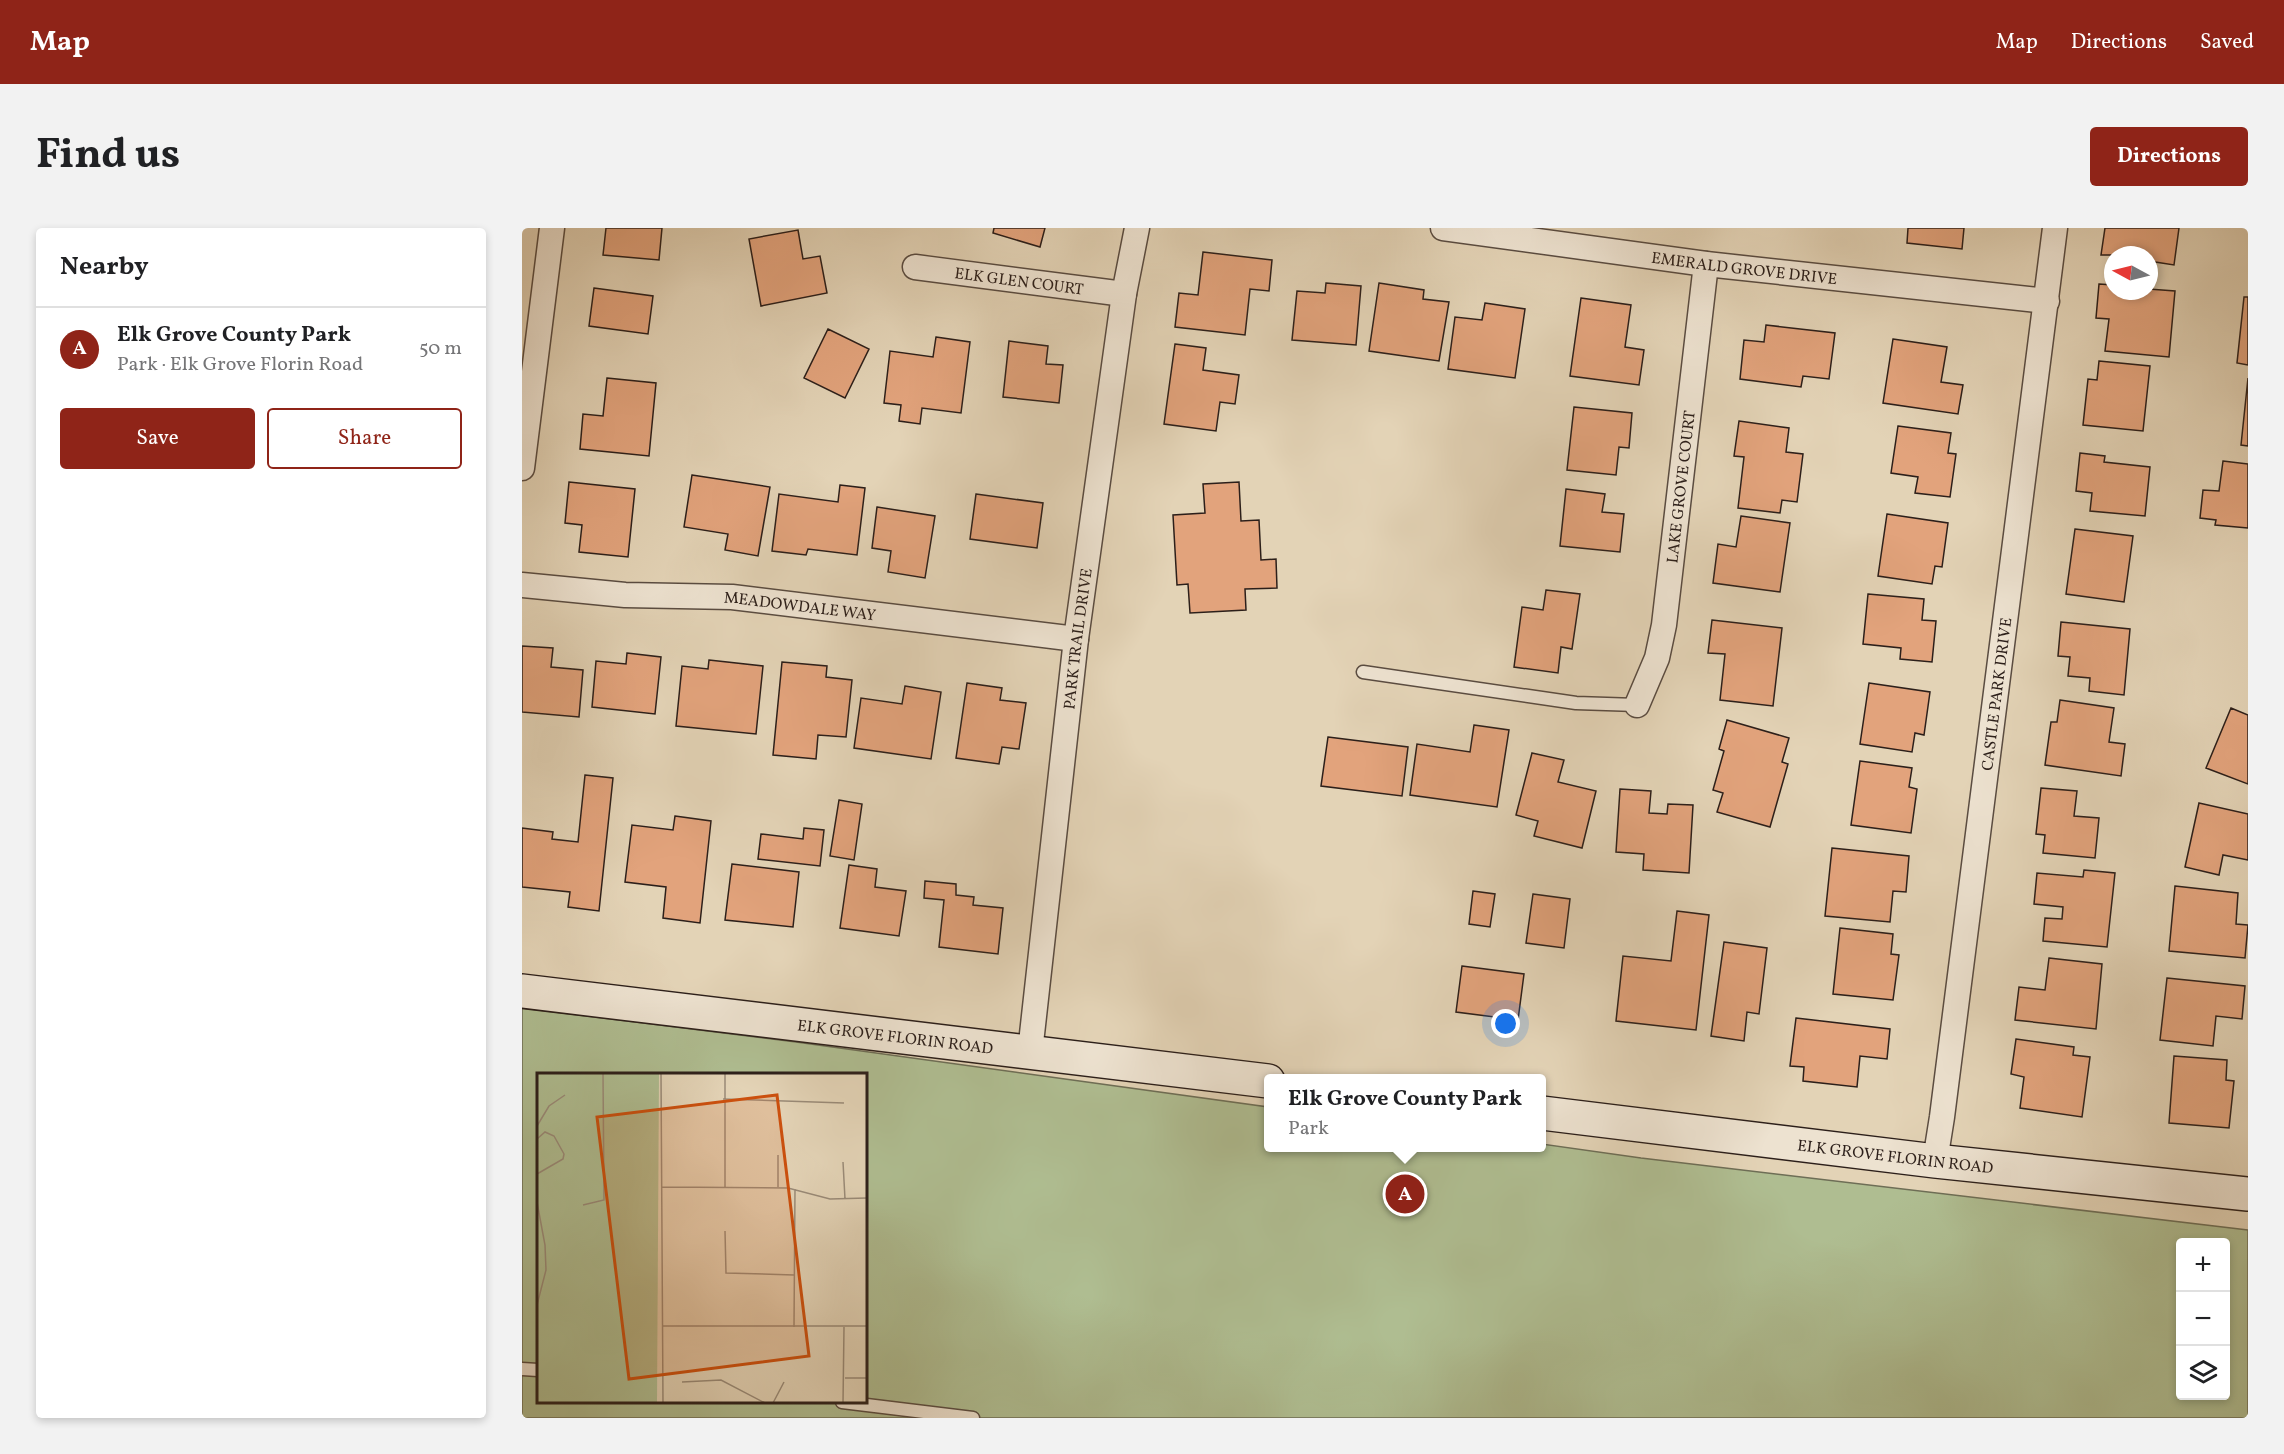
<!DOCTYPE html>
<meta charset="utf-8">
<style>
:root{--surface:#fff;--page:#f2f2f2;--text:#202124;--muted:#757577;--line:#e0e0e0;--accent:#8f2418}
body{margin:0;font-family:Vollkorn,serif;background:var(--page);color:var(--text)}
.controls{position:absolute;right:18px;bottom:18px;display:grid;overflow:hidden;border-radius:6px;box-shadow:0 3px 9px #0003}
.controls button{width:54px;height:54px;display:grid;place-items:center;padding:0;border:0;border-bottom:2px solid var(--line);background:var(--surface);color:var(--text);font:30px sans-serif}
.compass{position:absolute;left:1582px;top:18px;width:54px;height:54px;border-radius:50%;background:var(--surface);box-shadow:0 3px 9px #0003;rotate:277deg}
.you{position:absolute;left:984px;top:796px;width:21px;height:21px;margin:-15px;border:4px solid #fff;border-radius:50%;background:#1a73e8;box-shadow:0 0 0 9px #1a73e833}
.badge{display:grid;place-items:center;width:39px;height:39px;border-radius:50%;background:var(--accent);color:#fff;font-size:20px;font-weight:700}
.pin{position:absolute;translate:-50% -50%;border:3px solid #fff;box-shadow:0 2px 6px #0006}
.popup{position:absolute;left:742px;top:846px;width:282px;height:78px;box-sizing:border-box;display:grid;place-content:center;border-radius:6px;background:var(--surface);filter:drop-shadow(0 2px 4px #0005);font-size:20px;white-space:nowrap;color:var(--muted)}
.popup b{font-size:22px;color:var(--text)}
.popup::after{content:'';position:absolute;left:50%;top:100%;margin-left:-12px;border:12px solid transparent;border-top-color:var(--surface)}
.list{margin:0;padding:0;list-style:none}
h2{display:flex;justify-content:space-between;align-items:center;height:78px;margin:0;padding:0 24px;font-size:26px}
h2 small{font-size:20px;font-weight:400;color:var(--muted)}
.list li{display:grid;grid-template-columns:39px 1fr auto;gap:18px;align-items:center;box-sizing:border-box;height:84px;padding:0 24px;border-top:2px solid var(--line)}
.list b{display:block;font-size:22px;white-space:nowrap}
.list p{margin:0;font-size:20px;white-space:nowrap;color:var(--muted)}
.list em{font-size:20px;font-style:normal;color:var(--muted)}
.actions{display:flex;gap:12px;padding:18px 24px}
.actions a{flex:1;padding:14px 0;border:2px solid var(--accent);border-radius:6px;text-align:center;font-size:21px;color:var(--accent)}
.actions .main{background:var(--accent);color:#fff}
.icon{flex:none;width:33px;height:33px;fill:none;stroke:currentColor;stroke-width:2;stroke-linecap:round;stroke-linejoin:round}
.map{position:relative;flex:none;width:1726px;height:1190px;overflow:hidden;border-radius:6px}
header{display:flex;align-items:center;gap:36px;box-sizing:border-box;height:84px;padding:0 30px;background:var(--accent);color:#fff}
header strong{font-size:28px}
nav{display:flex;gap:33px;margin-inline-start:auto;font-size:21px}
.intro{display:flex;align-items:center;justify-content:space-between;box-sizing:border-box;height:144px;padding:0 36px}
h1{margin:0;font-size:42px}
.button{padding:15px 27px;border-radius:6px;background:var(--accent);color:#fff;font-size:21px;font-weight:700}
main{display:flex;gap:36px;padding:0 36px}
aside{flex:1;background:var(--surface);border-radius:6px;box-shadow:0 3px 9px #0003}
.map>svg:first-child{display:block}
.green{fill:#afbd91;stroke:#6e6e56;stroke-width:1.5;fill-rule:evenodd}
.building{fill:#e2a37c;stroke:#2c1f1a;stroke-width:1.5}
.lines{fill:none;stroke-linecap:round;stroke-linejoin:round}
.lane-casing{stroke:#5a4c41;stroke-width:15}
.street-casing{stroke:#5a4c41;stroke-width:27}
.secondary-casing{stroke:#2c1f1a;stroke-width:36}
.lane{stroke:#ede2d0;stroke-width:12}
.street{stroke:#ede2d0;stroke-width:24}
.secondary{stroke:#ede2d0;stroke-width:33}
.labels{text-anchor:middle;stroke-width:4.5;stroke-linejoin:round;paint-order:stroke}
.street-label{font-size:16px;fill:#2c1f1a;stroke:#ede2d0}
.inset-road{fill:none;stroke:#9a8b78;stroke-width:1.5}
.view{fill:#cc500e;fill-opacity:0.15;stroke:#cc500e;stroke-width:3}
.inset-edge{fill:none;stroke:#2c1f1a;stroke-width:3}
</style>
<header>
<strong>Map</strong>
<nav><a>Map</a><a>Directions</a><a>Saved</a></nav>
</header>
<div class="intro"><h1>Find us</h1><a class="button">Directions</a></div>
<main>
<aside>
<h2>Nearby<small></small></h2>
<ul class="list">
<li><span class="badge">A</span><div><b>Elk Grove County Park</b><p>Park · Elk Grove Florin Road</p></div><em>50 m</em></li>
</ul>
<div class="actions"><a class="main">Save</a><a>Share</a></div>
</aside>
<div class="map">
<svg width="1726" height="1190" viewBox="0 0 1726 1190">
<rect width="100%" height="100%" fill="#e3d3b6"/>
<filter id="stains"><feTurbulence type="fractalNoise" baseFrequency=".00333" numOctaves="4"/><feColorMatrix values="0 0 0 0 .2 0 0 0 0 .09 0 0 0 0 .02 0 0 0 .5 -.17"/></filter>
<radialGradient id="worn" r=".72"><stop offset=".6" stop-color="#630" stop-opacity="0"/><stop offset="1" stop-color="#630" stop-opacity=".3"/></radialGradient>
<path class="green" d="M0 780 274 814 746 879V920H1020V916L1119 930 1726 1002V1190H0ZM16 846H344V1174H16ZM1658 1014H1704V1168H1658Z"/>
<path class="building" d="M84 0H140L137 32 81 27Z
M472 0H523L518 19 471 5Z
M1386 0H1442L1440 21 1385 15Z
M1583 0H1657L1652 37 1627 33V27H1579Z
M276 2 281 31 298 28 305 65 239 78 227 11Z
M681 24 750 32 747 63 728 61 723 107 653 99 657 65 676 67Z
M804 55 839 58 834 117 770 112 775 63 803 65Z
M857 55 902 62 901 71 927 74 917 133 847 123Z
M1577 56 1591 57V63H1627V61L1653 63 1647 129 1583 123 1587 91 1574 90Z
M72 60 131 68 126 106 67 98Z
M1722 69H1726V137L1715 135Z
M1059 70 1109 77 1103 119 1122 122 1117 157 1048 148Z
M963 75 1003 81 993 150 926 141 933 89 960 92Z
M1244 97 1313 105 1307 151 1281 148 1279 159 1218 151 1222 112 1242 114Z
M306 101 347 121 323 170 282 150Z
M414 109 448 114 439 185 400 180 398 196 377 193 379 177 362 175 368 123 411 129Z
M1371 111 1425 119 1419 154 1441 157 1436 186 1361 175Z
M487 113 526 118 524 136 541 137 537 175 481 169Z
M653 116 684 120 681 142 717 147 713 176 698 174 694 203 642 196Z
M1577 133 1628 138 1621 203 1561 197 1566 151 1575 152Z
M85 150 134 155 127 228 58 221 61 186 81 188Z
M1726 150V218L1719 217Z
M1052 179 1110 185 1107 220 1097 219 1094 247 1045 242Z
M1217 193 1267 200 1264 224 1281 226 1275 274 1260 272 1258 285 1216 280 1222 229 1212 228Z
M1376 198 1429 205 1426 225 1434 226 1428 269 1393 265 1396 249 1369 245Z
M1558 225 1583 228 1582 234 1628 239 1623 288 1568 283 1570 265 1554 263Z
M1701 233 1726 236V300L1693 297 1694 292 1678 290 1681 262 1697 263Z
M170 247 248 259 236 328 203 322 206 306 162 299Z
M47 254 113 261 106 329 57 324 60 297 43 295Z
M717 254 719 293 737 292 739 332 754 331 755 360 723 361 724 382 668 385 666 356 655 357 651 287 683 285 681 256Z
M318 257 343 260 335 327 286 321 284 327 250 323 257 266 316 274Z
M1044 261 1083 266 1080 284 1102 286 1098 324 1038 318Z
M454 266 521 275 515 320 448 311Z
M355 279 413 288 403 350 366 344 369 323 350 320Z
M1365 286 1426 295 1420 339 1413 338 1410 356 1356 348Z
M1219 288 1268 295 1258 364 1191 355 1196 316 1214 319Z
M1553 301 1611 308 1602 374 1544 366Z
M1024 362 1058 366 1050 421 1039 419 1036 445 992 439 1000 379 1021 382Z
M1346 366 1402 371 1400 392 1414 393 1410 434 1378 431 1379 420 1341 416Z
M1190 392 1260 400 1251 478 1198 472 1203 426 1186 425Z
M1539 394 1608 401 1602 467 1567 463 1568 450 1546 448 1548 429 1536 428Z
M0 418 31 420 29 439 61 442 57 489 0 484Z
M105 425 139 429 133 486 70 479 74 433 104 436Z
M187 432 241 438 234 506 154 498 160 438 186 441Z
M260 434 305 438 304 449 330 452 324 509 296 507 294 531 251 527Z
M445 455 480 460 478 472 504 475 497 521 480 519 477 536 434 530Z
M1347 455 1408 464 1402 507 1393 505 1390 524 1338 516Z
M383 458 419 464 409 531 332 520 339 470 380 476Z
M1538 472 1592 480 1587 514 1603 516 1599 548 1523 537 1529 494H1535Z
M1709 480 1726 487V556L1684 540Z
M1205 492 1267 510 1260 534 1266 536 1248 599 1195 584 1201 565 1191 562 1202 523 1197 521Z
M952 497 987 502 975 579 888 567 895 516 948 524Z
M806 509 886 519 880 568 799 558Z
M1010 525 1042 532 1036 554 1074 563 1060 620 1012 608 1016 593 994 587Z
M1338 533 1390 540 1387 559 1395 561 1389 605 1329 597Z
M63 547 91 550 77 683 46 679 48 664 0 659V600L31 604 30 611 56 614Z
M1519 560 1555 563 1552 588 1577 590 1573 630 1521 625 1523 607 1514 606Z
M1098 561 1129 563 1127 585 1145 586 1146 576 1171 577 1167 645 1121 642 1122 626 1094 624Z
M317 572 340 576 332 632 308 628Z
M1677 575 1726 586V632L1701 627 1697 647 1663 639Z
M153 588 189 593 178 695 141 690 144 659 103 654 110 597 151 602Z
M282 600 302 602 298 638 236 631 239 606 281 611Z
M1310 620 1387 628 1384 664 1371 663 1368 694 1303 688Z
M210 636 277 644 271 699 203 692Z
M327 637 355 641 353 659 384 663 377 708 318 700Z
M1562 642 1593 645 1585 719 1521 713 1523 690 1540 691 1541 679 1512 676 1515 645 1561 649Z
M403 653 434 656V667L452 669 451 677 481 680 476 726 417 719 422 672 402 670Z
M1653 658 1716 665 1714 696 1726 697 1723 730 1647 723Z
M951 663 973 666 968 699 947 696Z
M1011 666 1048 671 1042 720 1004 715Z
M1155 683 1187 687 1174 802 1094 793 1101 728 1149 733Z
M1318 700 1371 706 1369 726 1377 727 1371 772 1311 766Z
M1202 714 1245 720 1237 786 1225 784 1222 813 1189 808Z
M1527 730 1580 736 1574 801 1493 792 1497 759 1523 762Z
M940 738 1002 746 996 792 934 784Z
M1645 750 1723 758 1720 791 1694 788 1691 818 1638 812Z
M1274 790 1368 801 1365 831 1338 828 1335 859 1281 853 1282 839 1268 838Z
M1494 811 1552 819 1551 827 1568 829 1560 889 1498 880 1502 849 1489 846Z
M1652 828 1705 832 1704 852 1712 853 1707 900 1647 895Z"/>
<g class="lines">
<defs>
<path id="lane" d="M841 444 1054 475 1115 477
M0 1141 16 1142
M320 1174 451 1190"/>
<g id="street">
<path id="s1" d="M921 0 1184 36 1525 73"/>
<path id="s2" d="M393 39 602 66"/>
<path d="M0 240 30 0"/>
<path id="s3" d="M0 357 103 367 210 369 554 411"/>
<path id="s4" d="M1115 477 1135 430 1142 397 1184 36"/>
<path id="s5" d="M508 824 554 411 602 66 615 0"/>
<path id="s6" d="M1413 933 1420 889 1533 0"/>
</g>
<g id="secondary">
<path id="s7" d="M0 763 746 853"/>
<path id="s8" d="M1020 885 1413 933 1726 966"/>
</g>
</defs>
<use href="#lane" class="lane-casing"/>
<use href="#street" class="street-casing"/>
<use href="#secondary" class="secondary-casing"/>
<use href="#lane" class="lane"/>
<use href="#street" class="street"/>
<use href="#secondary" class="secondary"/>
</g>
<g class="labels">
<g class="street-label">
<text dy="6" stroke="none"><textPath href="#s1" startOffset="304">EMERALD GROVE DRIVE</textPath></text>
<text dy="6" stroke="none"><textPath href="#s2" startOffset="105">ELK GLEN COURT</textPath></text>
<text dy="6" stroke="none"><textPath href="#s4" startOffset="224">LAKE GROVE COURT</textPath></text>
<text dy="6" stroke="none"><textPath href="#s3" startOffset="279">MEADOWDALE WAY</textPath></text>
<text dy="6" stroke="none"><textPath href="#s5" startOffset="416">PARK TRAIL DRIVE</textPath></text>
<text dy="6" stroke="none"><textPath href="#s6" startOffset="471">CASTLE PARK DRIVE</textPath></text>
<text dy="6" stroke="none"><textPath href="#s7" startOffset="376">ELK GROVE FLORIN ROAD</textPath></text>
<text dy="6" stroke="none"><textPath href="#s8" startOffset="356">ELK GROVE FLORIN ROAD</textPath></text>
</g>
</g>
<g transform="translate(15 845)">
<rect width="330" height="330" fill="#e3d3b6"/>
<path d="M0 0H122L120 330H0Z" fill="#afbd91"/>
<path class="inset-road" d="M124 0 126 330M186 26 307 30M0 53 12 33 28 22M0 66 8 59 17 63 27 81 26 86 0 101M306 89 308 126M125 114 251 115 293 126 330 125M188 114V0M241 114V82M0 129 8 172 9 197 0 232M46 132 67 127 66 0M188 158 189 200 257 202M125 253H330M257 254 258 116M308 305H330M145 309 184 307 228 330M236 330 247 309M306 330 307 254"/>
<path class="view" d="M240 22 272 283 92 306 60 44Z"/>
<rect width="330" height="330" class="inset-edge"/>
</g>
<rect width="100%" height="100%" filter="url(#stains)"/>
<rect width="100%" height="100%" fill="url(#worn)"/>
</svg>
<div class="controls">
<button>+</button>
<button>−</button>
<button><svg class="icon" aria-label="layers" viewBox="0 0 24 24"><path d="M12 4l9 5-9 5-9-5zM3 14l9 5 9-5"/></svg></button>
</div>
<svg class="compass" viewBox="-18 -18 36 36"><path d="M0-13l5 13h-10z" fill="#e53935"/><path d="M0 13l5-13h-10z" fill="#757577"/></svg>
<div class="you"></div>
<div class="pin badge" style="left:883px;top:966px">A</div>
<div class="popup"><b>Elk Grove County Park</b>Park</div>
</div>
</main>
